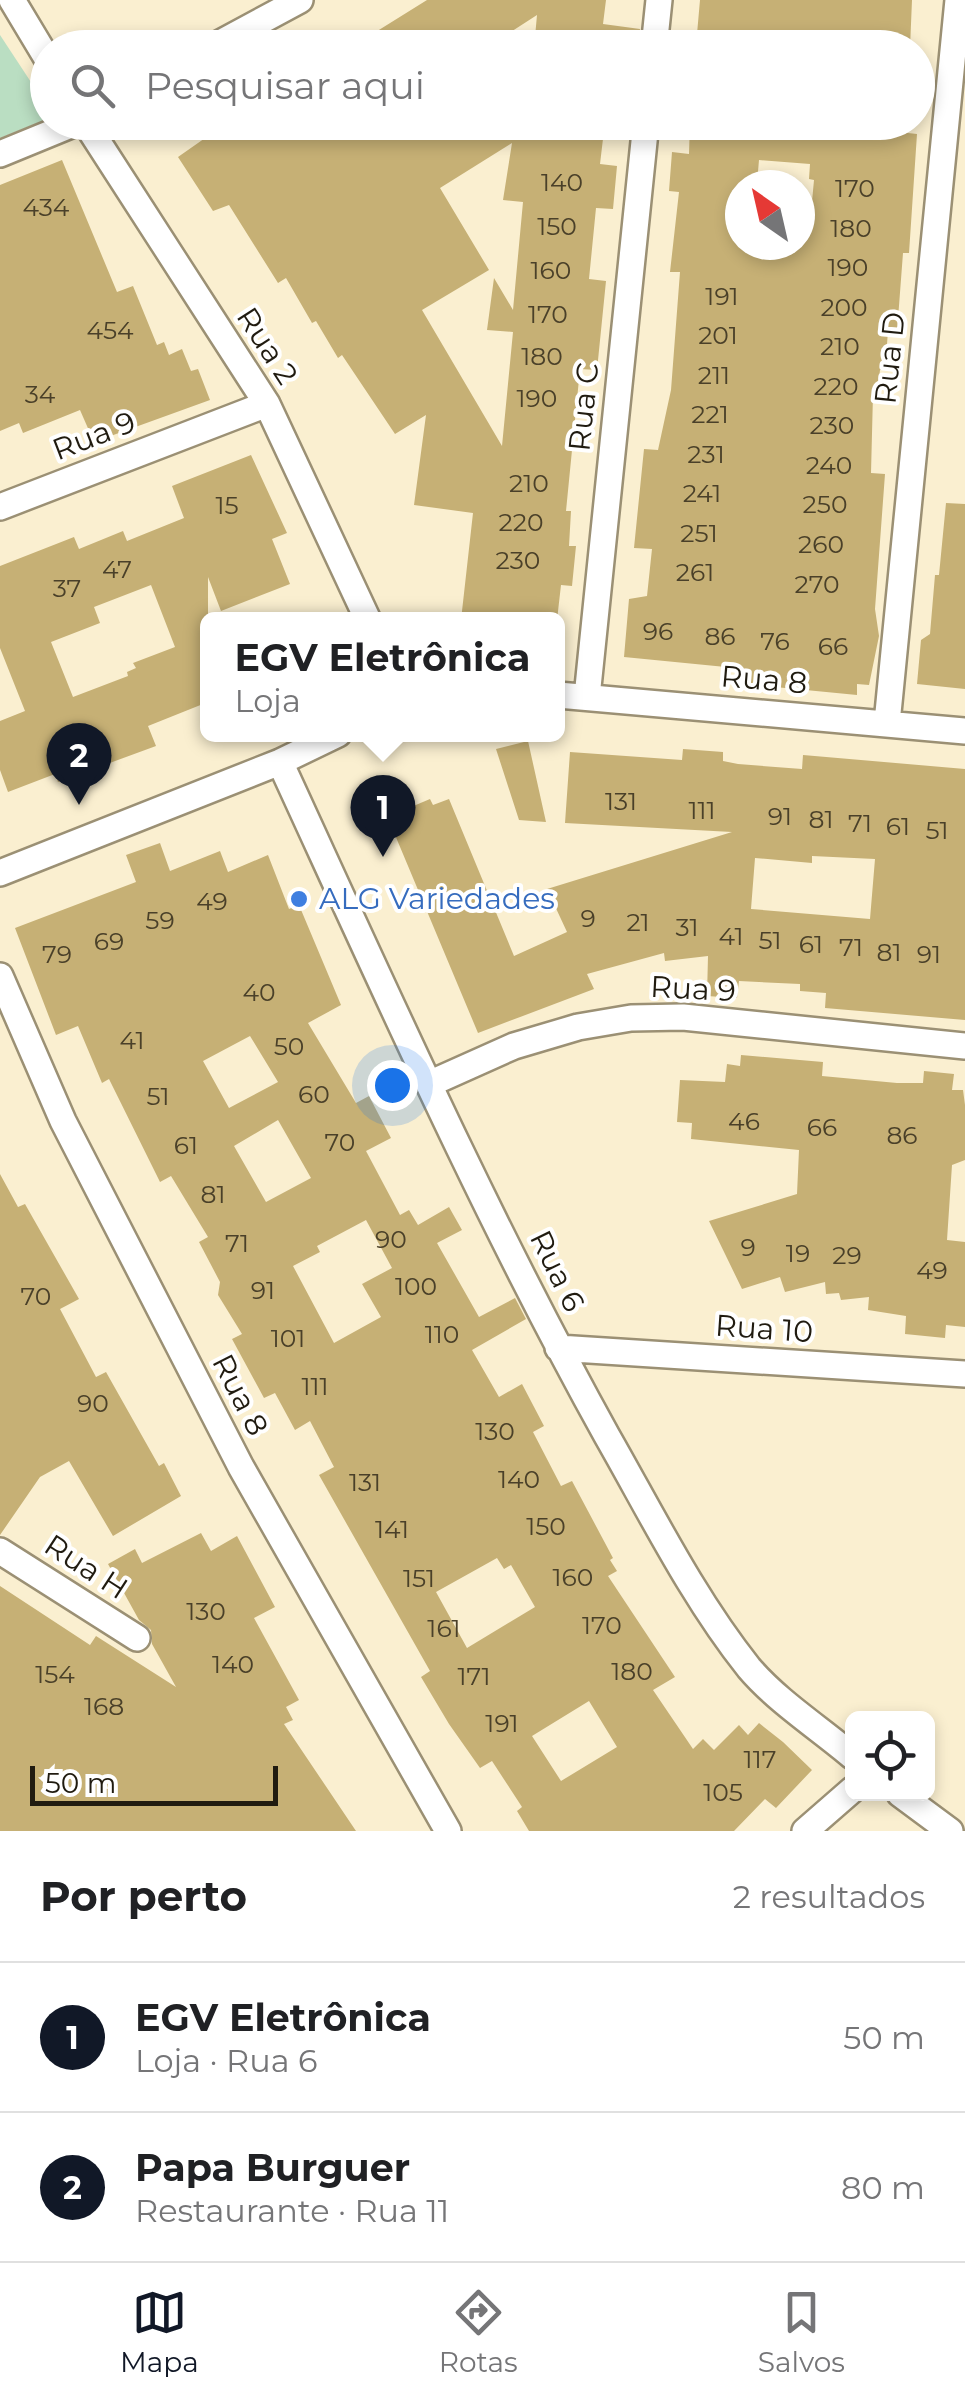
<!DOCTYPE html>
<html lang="pt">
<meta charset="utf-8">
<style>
:root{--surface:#fff;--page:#f6f6f6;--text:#202124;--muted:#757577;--line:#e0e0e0;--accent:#111827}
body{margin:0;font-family:Montserrat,sans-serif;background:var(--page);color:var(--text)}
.controls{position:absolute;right:30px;bottom:30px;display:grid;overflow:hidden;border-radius:15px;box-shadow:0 5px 15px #0003}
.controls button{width:90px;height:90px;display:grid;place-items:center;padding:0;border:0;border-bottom:2px solid var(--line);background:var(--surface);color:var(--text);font:50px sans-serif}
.compass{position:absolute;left:725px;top:170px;width:90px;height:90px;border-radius:50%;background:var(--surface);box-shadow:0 5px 15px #0003;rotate:326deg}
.scale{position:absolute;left:30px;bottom:25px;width:248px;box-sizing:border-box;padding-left:10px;border:5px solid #201b10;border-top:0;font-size:28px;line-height:35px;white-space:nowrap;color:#201b10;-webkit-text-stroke:8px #fff;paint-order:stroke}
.you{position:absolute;left:392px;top:1085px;width:35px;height:35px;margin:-25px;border:8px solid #fff;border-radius:50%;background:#1a73e8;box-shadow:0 0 0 15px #1a73e833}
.badge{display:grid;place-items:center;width:65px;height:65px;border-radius:50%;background:var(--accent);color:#fff;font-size:32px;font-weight:700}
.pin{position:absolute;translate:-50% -82px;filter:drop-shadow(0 2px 5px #0008)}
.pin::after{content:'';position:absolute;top:52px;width:35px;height:30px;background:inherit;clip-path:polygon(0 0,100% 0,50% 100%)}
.popup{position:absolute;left:200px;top:612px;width:365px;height:130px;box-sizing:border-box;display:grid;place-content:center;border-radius:15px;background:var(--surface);filter:drop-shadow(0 2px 8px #0005);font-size:32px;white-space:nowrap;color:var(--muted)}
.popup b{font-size:38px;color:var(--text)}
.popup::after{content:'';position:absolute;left:50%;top:100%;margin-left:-20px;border:20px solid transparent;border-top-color:var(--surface)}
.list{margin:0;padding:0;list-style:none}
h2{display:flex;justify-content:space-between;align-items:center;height:130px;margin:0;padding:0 40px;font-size:42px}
h2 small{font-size:32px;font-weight:400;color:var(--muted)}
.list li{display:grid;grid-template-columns:65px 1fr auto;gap:30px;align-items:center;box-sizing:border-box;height:150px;padding:0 40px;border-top:2px solid var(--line)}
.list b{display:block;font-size:38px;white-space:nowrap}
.list p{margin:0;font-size:32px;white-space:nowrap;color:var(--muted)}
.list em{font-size:32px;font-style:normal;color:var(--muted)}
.icon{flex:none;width:55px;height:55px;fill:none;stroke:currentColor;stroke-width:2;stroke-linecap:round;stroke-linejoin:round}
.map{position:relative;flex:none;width:965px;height:1831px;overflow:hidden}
.search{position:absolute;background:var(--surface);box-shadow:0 5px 15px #0003;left:30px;right:30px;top:30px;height:110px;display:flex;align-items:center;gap:25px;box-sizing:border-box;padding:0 35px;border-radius:55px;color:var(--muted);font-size:38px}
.sheet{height:430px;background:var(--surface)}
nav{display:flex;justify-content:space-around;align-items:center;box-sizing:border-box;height:140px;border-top:2px solid var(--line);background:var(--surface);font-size:28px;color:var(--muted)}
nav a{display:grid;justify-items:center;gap:5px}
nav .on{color:var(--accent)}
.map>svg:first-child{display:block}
.green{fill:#badec2}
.building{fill:#c6b075;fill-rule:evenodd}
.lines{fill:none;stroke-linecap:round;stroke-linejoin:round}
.street-casing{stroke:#9b9074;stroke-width:30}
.street{stroke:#fff;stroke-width:25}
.shop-dot{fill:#3f7fe0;stroke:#fff;stroke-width:4}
.labels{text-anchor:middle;stroke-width:8;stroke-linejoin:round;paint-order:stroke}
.number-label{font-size:25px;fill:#4a4029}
.street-label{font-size:30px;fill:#201b10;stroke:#fff}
.shop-label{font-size:30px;fill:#366cbe;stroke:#fff;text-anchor:start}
</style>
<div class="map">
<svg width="965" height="1831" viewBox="0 0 965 1831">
<rect width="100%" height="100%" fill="#faefd0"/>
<path class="green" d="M0 35 48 108 47 119 0 138Z"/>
<path class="building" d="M427 0H606L603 24 640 29 638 48H534L537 15 486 48H350Z
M700 0H912L910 48H701L702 35 697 34Z
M228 122H469L477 135 497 122H605L600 164 617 166 613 209 596 208 589 279 606 281 597 370 580 369 566 511H571L569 546H576L572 586 561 585 557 620H461L473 513 414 505 426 415 395 434 342 355 338 358 316 321 312 323 286 278 278 283 229 205 213 211 178 157ZM512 143 503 200 523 202 513 310 494 278 487 330 513 332 502 446 422 310 489 270 440 188Z
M690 122H891L890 131 917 134 909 253H903L897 332 888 331 885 370H880L877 394H873L871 473 885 474 875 609 879 636 869 685 857 684V695L744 684 746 669 624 657 629 599 647 596 652 549 634 548 644 449 658 450 671 390 680 272H670L679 192 669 191 672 152 689 154ZM759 160 810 164 809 179 814 180 809 234 800 233V245H740V185L757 183Z
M62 160 117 292 133 286 157 345 164 342 169 355 182 349 191 371 198 369 210 400 94 442 80 410 23 433 19 423 0 431V185Z
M251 455 287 533 272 539 290 584 221 611 208 577V702L148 726 156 746 58 782 55 774 8 792 0 770V721L25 711 0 648V566L74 537 79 549 123 531 127 541 184 518 172 486ZM151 585 175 647 133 663 136 668 127 672 128 676 73 697 51 642 100 623 94 607Z
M946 503 965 504V689L917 684 921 640 930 634 935 575H939Z
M528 741 546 822 519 820 496 749Z
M683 749 723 752V761L738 764 802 769 803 755 965 769V1020L825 1008 826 993 800 991V984L739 981 737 998 707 996 708 956 665 961 664 953 587 974 594 989 478 1033 390 823 406 817 404 810 430 799 433 805 449 799 514 956 567 932 547 889 732 832 565 823 570 752 682 760ZM812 856 875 859 870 919 751 909 755 858 812 863Z
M160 843 170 871 220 851 228 872 268 855 289 909 299 905 341 1005 308 1023 356 1103 369 1096 391 1138 366 1151 400 1215 409 1210 418 1225 449 1207 462 1230 437 1243 479 1317 515 1298 526 1319 472 1350 499 1397 522 1384 544 1426 533 1432 561 1486 572 1481 613 1558 610 1560 617 1571 608 1576 675 1677 653 1690 693 1749 703 1739 714 1750 739 1725 748 1735 759 1723 783 1742 812 1770 776 1808 765 1799 734 1831H529L517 1811 522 1807 492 1761 480 1768 449 1724 421 1677 430 1671 319 1475 334 1467 310 1421 295 1430 275 1393 264 1398 232 1339 242 1334 218 1295 220 1282 199 1242 208 1237 171 1176 160 1182 109 1079 102 1083 78 1026 56 1035 15 928 136 882 126 855ZM250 1036 278 1082 229 1108 203 1061ZM278 1120 311 1178 266 1202 234 1146ZM366 1220 392 1268 362 1284 381 1317 334 1343 293 1266 320 1252 317 1246ZM497 1558 504 1569 511 1565 535 1607 467 1648 436 1592ZM589 1701 617 1747 561 1781 532 1736Z
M741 1055 823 1062 822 1076 897 1083H923L924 1071 954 1074 952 1090H963L965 1105V1160L952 1165 947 1240 965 1242V1327L946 1325 945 1338 905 1334 906 1316 868 1310 869 1297 841 1300 839 1293 826 1294 825 1282 785 1292 780 1277 742 1289 709 1221 797 1194 799 1150 691 1139 692 1123 677 1122 680 1080 725 1082 727 1064 740 1066Z
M0 1174 18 1207 25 1204 79 1299 60 1309 96 1377 106 1372 159 1466 164 1463 181 1496 113 1536 69 1461 40 1477 0 1535Z
M201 1533 211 1551 237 1536 275 1607 254 1618 299 1700 286 1707 293 1720 284 1724 356 1831H0V1586L90 1645 96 1636 176 1687 152 1644 151 1630 139 1620 108 1564 135 1549 142 1563Z"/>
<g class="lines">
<defs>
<path id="street" d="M12 0 48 60
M211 48 300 0
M654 48 659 0
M85 122 267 404 368 620
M0 154 78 122
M0 507 267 404
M558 695 965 731
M587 697 646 122
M887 723 958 0
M280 762C384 988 486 1218 607 1436 651 1513 693 1598 749 1668 777 1701 819 1728 852 1756
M0 873 280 762 338 734
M0 976 63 1121 241 1467 448 1831
M429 1084 514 1046 578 1027 631 1018 683 1017 965 1046
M558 1348 965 1374
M0 1551 137 1638
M900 1794 950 1831
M805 1831 852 1790"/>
</defs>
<use href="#street" class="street-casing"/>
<use href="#street" class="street"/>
</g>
<circle class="shop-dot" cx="299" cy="899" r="10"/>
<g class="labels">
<g class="number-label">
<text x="562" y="191">140</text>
<text x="855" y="197">170</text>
<text x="46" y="216">434</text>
<text x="557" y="235">150</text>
<text x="851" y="237">180</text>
<text x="848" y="276">190</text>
<text x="551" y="279">160</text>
<text x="722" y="305">191</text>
<text x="844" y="316">200</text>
<text x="548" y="323">170</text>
<text x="110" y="339">454</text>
<text x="718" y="344">201</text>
<text x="840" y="355">210</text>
<text x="542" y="365">180</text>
<text x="714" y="384">211</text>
<text x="836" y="395">220</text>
<text x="40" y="403">34</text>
<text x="537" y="407">190</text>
<text x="710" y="423">221</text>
<text x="832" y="434">230</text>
<text x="706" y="463">231</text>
<text x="829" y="474">240</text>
<text x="529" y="492">210</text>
<text x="702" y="502">241</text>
<text x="825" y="513">250</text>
<text x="227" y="514">15</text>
<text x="521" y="531">220</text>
<text x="699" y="542">251</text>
<text x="821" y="553">260</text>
<text x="518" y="569">230</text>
<text x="117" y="578">47</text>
<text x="695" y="581">261</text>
<text x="817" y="593">270</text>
<text x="67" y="597">37</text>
<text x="658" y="640">96</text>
<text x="720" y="645">86</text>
<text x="775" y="650">76</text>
<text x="833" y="655">66</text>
<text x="621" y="810">131</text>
<text x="702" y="819">111</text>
<text x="780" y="825">91</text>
<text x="821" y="828">81</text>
<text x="860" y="832">71</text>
<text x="898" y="835">61</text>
<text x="937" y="839">51</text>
<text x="212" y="910">49</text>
<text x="588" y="927">9</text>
<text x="160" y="929">59</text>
<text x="638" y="931">21</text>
<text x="687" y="936">31</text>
<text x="731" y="945">41</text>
<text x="770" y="949">51</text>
<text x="109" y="950">69</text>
<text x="811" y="953">61</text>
<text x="851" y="956">71</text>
<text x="889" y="961">81</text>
<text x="57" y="963">79</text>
<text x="929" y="963">91</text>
<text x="259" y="1001">40</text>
<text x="132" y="1049">41</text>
<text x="289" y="1055">50</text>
<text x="314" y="1103">60</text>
<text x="158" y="1105">51</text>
<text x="744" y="1130">46</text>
<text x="822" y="1136">66</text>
<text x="902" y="1144">86</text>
<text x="340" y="1151">70</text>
<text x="186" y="1154">61</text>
<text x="213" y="1203">81</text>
<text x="391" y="1248">90</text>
<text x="237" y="1252">71</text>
<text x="748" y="1256">9</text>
<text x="798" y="1262">19</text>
<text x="847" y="1264">29</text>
<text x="932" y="1279">49</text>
<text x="416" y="1295">100</text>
<text x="263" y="1299">91</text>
<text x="36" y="1305">70</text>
<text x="442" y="1343">110</text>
<text x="288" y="1347">101</text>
<text x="315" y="1395">111</text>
<text x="93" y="1412">90</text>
<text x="495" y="1440">130</text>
<text x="519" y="1488">140</text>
<text x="365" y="1491">131</text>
<text x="546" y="1535">150</text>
<text x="392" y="1538">141</text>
<text x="573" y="1586">160</text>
<text x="419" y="1587">151</text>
<text x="206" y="1620">130</text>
<text x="602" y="1634">170</text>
<text x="444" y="1637">161</text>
<text x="233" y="1673">140</text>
<text x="632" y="1680">180</text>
<text x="55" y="1683">154</text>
<text x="474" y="1685">171</text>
<text x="104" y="1715">168</text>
<text x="502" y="1732">191</text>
<text x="760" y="1768">117</text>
<text x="723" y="1801">105</text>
</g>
<g class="street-label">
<text transform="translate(267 346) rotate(57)" y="10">Rua 2</text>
<text transform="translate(890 358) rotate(-84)" y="10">Rua D</text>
<text transform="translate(584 407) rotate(-84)" y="10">Rua C</text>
<text transform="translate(94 436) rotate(-21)" y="10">Rua 9</text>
<text transform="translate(764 680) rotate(5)" y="10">Rua 8</text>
<text transform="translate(693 989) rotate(3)" y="10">Rua 9</text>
<text transform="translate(557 1271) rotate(64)" y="10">Rua 6</text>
<text transform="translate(764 1329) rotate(4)" y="10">Rua 10</text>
<text transform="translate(240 1395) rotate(63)" y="10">Rua 8</text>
<text transform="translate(86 1567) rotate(33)" y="10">Rua H</text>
</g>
<g class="shop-label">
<text x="319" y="909">ALG Variedades</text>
</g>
</g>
</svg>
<div class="controls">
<button><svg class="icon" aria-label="locate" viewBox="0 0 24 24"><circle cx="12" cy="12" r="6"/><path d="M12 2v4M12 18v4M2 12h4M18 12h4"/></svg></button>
</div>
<svg class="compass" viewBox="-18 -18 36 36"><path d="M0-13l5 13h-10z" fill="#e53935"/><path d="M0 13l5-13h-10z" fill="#757577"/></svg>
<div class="scale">50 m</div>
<div class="you"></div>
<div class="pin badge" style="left:383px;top:857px">1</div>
<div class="popup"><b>EGV Eletrônica</b>Loja</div>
<div class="pin badge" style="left:79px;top:805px">2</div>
<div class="search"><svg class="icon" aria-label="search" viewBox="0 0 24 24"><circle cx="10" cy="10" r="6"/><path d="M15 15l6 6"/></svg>Pesquisar aqui</div>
</div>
<section class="sheet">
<h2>Por perto<small>2 resultados</small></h2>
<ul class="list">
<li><span class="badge">1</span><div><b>EGV Eletrônica</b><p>Loja · Rua 6</p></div><em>50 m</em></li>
<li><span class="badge">2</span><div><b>Papa Burguer</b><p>Restaurante · Rua 11</p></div><em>80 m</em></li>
</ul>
</section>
<nav>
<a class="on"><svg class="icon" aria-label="map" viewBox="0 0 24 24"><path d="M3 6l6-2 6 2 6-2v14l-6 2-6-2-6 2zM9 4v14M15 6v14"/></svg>Mapa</a>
<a><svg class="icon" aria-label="directions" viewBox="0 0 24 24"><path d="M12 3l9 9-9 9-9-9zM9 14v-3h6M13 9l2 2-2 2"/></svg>Rotas</a>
<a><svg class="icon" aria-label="saved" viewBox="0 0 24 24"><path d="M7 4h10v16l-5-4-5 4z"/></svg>Salvos</a>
</nav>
